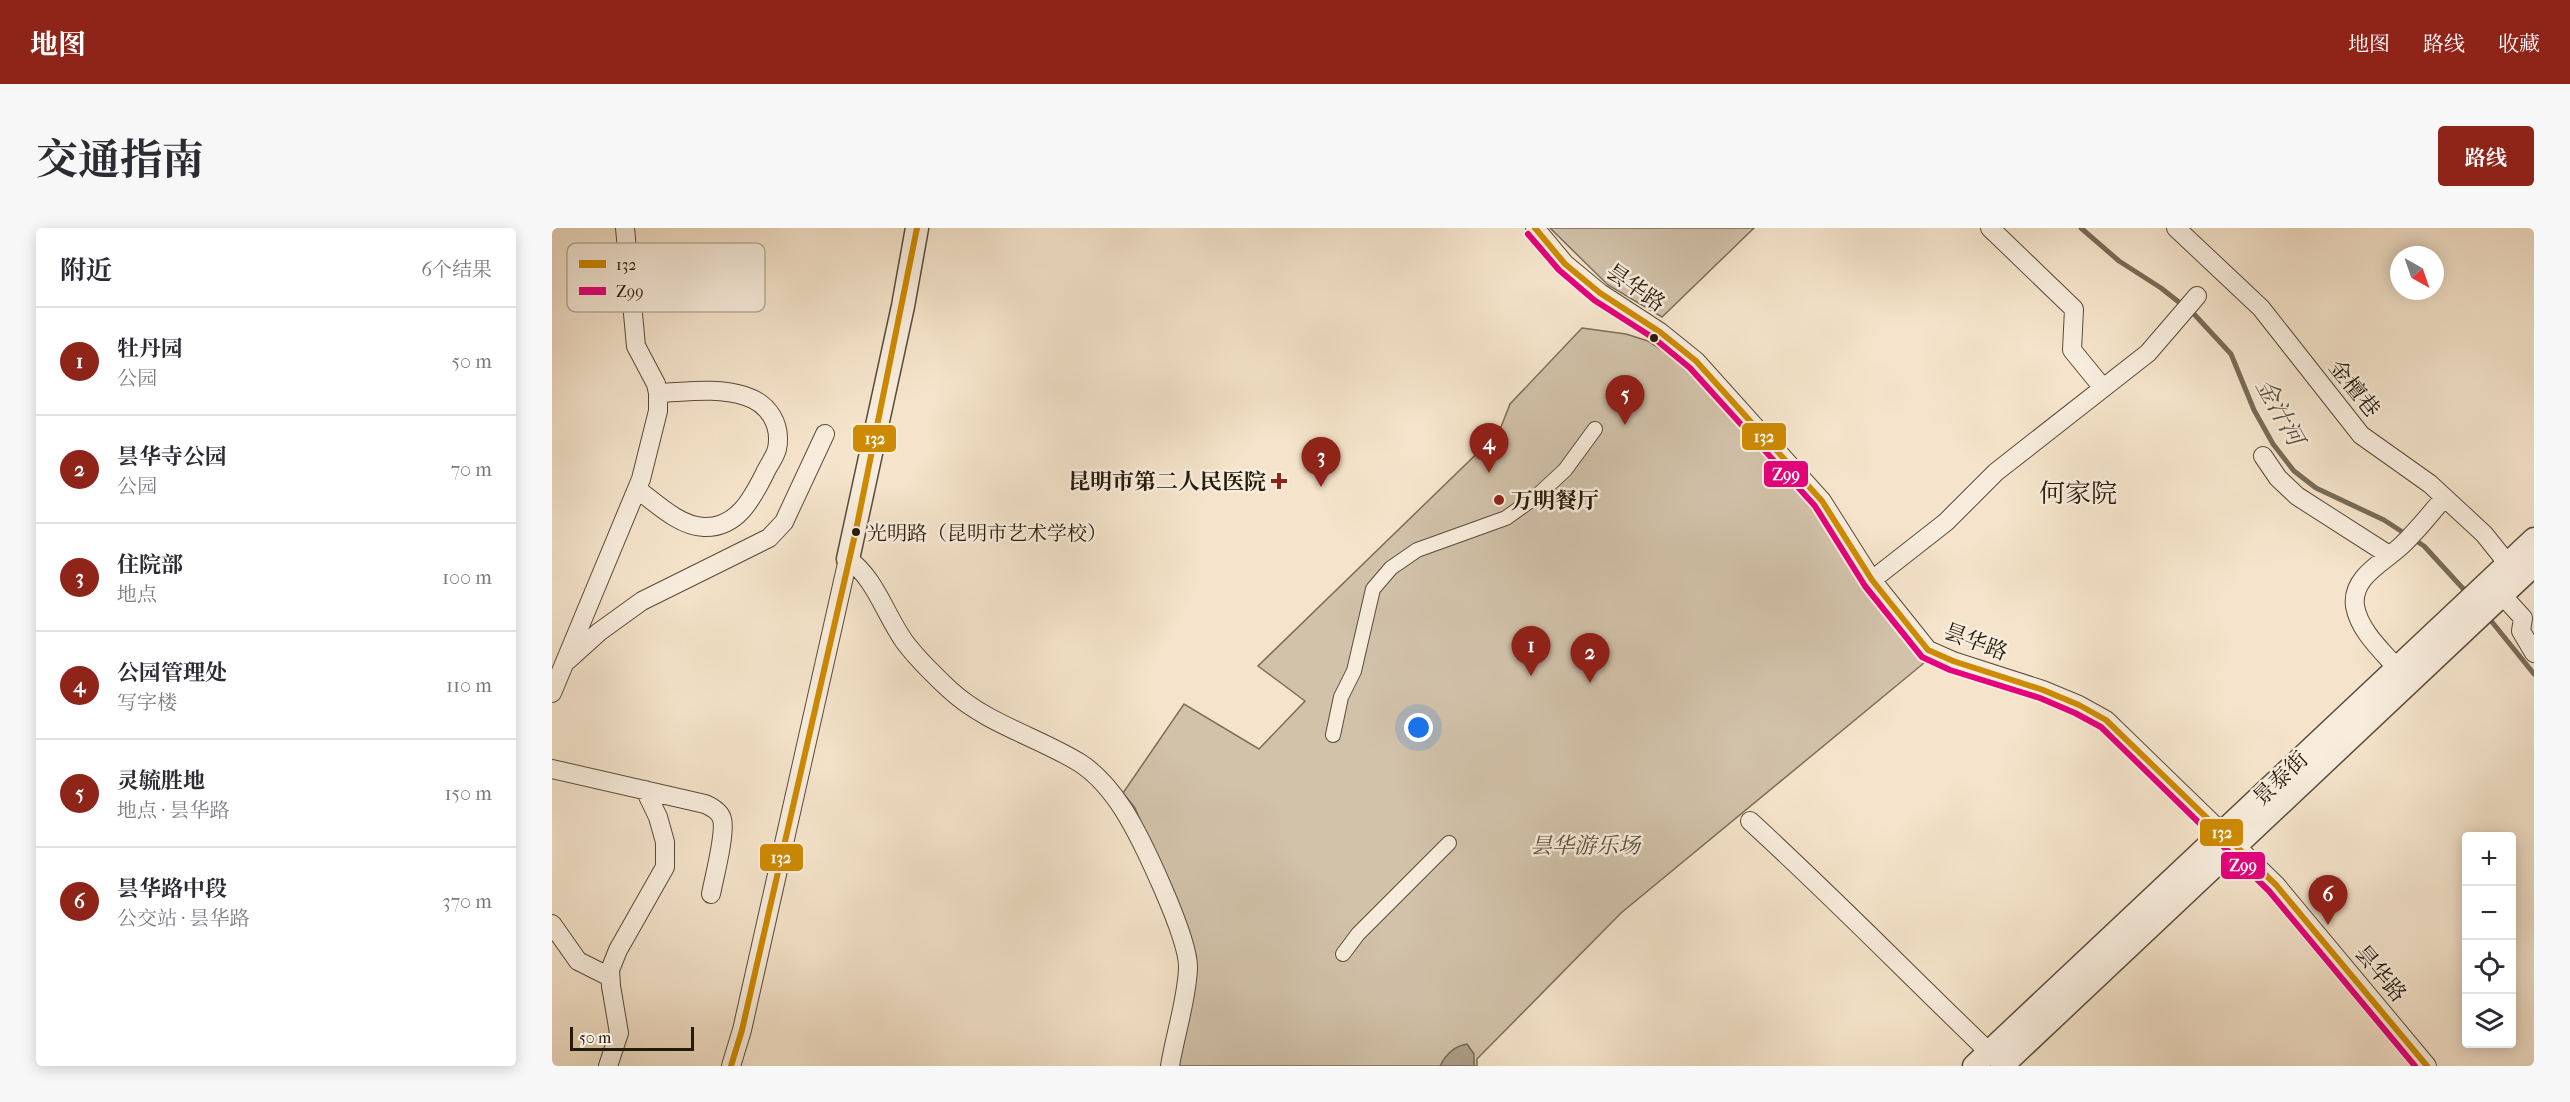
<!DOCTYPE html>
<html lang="zh">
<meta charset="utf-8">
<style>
:root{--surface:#fff;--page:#f7f7f7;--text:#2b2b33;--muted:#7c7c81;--line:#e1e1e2;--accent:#8f2418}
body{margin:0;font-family:"IM FELL French Canon","Noto Serif SC",serif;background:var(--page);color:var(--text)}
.controls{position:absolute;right:18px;bottom:18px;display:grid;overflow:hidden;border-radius:6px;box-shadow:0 3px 15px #0003}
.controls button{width:54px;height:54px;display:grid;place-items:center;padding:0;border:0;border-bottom:2px solid var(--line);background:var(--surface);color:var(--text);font:30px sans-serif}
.compass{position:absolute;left:1838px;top:18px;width:54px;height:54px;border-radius:50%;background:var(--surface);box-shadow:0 3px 15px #0003;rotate:140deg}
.scale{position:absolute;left:18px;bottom:15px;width:124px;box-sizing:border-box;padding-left:6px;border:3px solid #261a0a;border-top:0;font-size:16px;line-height:21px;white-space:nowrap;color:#261a0a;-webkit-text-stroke:4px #f8eddd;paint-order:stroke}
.you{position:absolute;left:867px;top:500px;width:21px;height:21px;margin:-15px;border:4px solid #fff;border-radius:50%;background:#1a73e8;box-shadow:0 0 0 9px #1a73e833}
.badge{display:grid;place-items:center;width:39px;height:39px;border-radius:50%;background:var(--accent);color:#fff;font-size:20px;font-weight:700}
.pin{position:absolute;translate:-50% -50px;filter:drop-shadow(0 2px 3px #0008)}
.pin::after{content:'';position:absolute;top:32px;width:21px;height:18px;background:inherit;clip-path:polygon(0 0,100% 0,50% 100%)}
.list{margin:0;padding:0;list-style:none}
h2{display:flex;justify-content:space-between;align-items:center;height:78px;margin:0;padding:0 24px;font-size:26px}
h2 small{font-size:20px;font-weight:400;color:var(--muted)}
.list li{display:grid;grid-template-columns:39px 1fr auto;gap:18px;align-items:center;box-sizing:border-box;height:108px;padding:0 24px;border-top:2px solid var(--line)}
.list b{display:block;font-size:22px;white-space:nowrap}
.list p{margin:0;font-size:20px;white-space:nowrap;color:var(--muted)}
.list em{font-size:20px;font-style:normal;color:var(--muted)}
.icon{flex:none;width:33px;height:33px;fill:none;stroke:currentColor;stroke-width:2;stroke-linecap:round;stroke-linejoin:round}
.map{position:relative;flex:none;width:1982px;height:838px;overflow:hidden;border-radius:6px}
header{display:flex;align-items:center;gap:36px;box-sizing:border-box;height:84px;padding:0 30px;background:var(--accent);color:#fff}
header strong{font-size:28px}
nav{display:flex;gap:33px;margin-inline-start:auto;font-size:21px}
.intro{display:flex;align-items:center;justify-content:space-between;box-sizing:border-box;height:144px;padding:0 36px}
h1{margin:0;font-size:42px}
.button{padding:15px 27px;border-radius:6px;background:var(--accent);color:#fff;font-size:21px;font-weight:700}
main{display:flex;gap:36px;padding:0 36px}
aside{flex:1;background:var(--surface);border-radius:6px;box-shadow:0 3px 15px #0003}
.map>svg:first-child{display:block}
.green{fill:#d2c2aa;stroke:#7c6e5a;stroke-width:1.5}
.water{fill:#af9f89;stroke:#786a56;stroke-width:1.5}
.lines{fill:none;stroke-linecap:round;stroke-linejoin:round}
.stream{stroke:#786a56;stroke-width:5}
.pedestrian-casing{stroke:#5a4c3a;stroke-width:16}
.minor-casing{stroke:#5a4c3a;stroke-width:20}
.tertiary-casing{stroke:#5a4c3a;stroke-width:25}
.pedestrian{stroke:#f8eddd;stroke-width:14}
.minor{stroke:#f8eddd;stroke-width:18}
.tertiary{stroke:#f8eddd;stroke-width:22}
.bus-1-casing{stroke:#f8eddd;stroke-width:10}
.bus-2-casing{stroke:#f8eddd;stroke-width:10}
.bus-1{stroke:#cd8a02;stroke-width:6}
.bus-2{stroke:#e5007d;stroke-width:6}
.bus-dot{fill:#261a0a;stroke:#f8eddd;stroke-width:2}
.poi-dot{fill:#8f2418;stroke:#f8eddd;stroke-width:2}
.labels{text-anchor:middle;stroke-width:5;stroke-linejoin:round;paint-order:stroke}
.bus-label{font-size:20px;fill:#261a0a;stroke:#f8eddd;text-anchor:start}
.street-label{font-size:22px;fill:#261a0a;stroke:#f8eddd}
.poi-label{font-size:22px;font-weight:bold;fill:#261a0a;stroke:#f8eddd;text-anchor:end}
.park-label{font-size:22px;font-style:italic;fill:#5a4c3a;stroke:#f8eddd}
.water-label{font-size:24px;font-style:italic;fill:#5d4f3d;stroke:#f8eddd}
.quarter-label{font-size:26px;fill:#261a0a;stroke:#f8eddd}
.key{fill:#f8eddd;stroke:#b9ae9e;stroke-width:1.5}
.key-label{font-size:16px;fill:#261a0a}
.line-badge{stroke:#f8eddd;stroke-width:2}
.badge-label{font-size:16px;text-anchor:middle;font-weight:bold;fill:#fff}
</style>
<header>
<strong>地图</strong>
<nav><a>地图</a><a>路线</a><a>收藏</a></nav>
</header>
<div class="intro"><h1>交通指南</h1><a class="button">路线</a></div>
<main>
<aside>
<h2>附近<small>6个结果</small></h2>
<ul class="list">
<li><span class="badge">1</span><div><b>牡丹园</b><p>公园</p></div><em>50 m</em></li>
<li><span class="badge">2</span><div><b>昙华寺公园</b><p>公园</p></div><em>70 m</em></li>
<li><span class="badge">3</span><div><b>住院部</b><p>地点</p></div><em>100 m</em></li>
<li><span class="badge">4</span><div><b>公园管理处</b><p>写字楼</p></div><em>110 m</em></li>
<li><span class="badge">5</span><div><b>灵毓胜地</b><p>地点 · 昙华路</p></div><em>150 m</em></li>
<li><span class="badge">6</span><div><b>昙华路中段</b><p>公交站 · 昙华路</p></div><em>370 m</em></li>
</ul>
</aside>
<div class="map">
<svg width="1982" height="838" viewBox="0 0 1982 838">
<rect width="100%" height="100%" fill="#f5e4cb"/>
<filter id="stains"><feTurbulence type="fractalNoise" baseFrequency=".00333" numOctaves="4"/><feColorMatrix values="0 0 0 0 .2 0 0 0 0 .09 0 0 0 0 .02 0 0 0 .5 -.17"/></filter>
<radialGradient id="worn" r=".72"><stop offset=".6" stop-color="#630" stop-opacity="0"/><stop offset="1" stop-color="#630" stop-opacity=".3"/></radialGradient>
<path class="green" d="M998 0H1202L1110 89 1056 57Z
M1030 100 1074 106 1096 113 1121 129 1164 167 1268 284 1280 312 1372 435 1069 685 925 831V838H621L644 727 583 580 571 565 632 476 707 521 753 473 706 438 947 204 958 176Z"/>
<path class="water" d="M915 816 922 826V838H888C894 826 902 818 915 816Z"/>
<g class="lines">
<path class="stream" d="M1529 0 1567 33 1609 60 1642 86 1679 126 1702 182 1721 216 1742 243 1764 260 1832 292 1872 318 1916 366
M1936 389 1982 446"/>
<defs>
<path id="pedestrian" d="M781 507 789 469 802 443 821 361 839 340 865 322 954 290 986 267 1013 242 1043 201
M791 726 806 706 897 615"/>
<path id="minor" d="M983 0 1013 36 1048 65 1108 104 1144 133 1270 273 1320 352 1376 422 1401 433 1491 462 1527 477 1554 492 1724 657 1875 838
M1438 0 1522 81 1520 122 1551 160
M1624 0 1709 80 1809 207 1878 256 1932 306 1956 336
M1711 228 1726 250 1745 268 1837 327
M85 261C104 275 127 298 152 299 185 300 200 271 213 245 216 238 223 229 225 221 230 196 216 175 193 168 166 159 134 164 106 165
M1320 352 1394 294 1444 244 1596 125 1645 68
M1950 367 1971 390 1969 403 1982 425
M16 432 47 404 90 373 217 310 232 294 273 206
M1844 439C1829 422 1807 402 1803 378 1799 349 1832 334 1849 318 1865 303 1878 286 1892 270
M0 465 89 251 106 183V165L104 156 84 118 73 0
M0 541 153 576C160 579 168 584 170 591 174 605 162 650 159 666
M1198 593C1280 668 1357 747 1437 824
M0 696 26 733 58 749
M56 838 67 805 59 758 58 742 66 722 113 639V614L106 589 93 562
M179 838 190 802 296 331C323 350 333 386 352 413 365 431 382 447 398 462 435 496 486 509 528 535 545 546 560 564 571 581 589 609 637 710 636 740 635 771 623 807 618 838"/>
<path id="tertiary" d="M296 331 351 78 365 0
M1422 838 1982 311
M1450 838 1982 337"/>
</defs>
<use href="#pedestrian" class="pedestrian-casing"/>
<use href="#minor" class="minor-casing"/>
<use href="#tertiary" class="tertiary-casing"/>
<use href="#pedestrian" class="pedestrian"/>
<use href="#minor" class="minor"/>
<use href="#tertiary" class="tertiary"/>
<defs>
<path id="bus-1" d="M983 0 1013 36 1048 65 1108 104 1144 133 1270 273 1320 352 1376 422 1401 433 1491 462 1527 477 1554 492 1724 657 1875 838
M179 838 190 802 304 302 365 0"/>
<path id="bus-2" d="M976 6 1007 42 1042 72 1103 111 1138 140 1263 278 1313 358 1370 429 1398 442 1488 470 1523 485 1549 499 1717 663 1863 838"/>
</defs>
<use href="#bus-1" class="bus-1-casing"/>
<use href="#bus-2" class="bus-2-casing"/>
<use href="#bus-1" class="bus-1"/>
<use href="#bus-2" class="bus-2"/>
</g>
<g class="bus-dot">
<circle cx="1102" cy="110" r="5"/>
<circle cx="304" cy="304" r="5"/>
</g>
<g class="poi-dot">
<path d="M724 244h6v6h6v6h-6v6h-6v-6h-6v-6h6z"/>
<circle cx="947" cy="272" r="6"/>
</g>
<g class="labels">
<g class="bus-label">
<text x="315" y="312">光明路（昆明市艺术学校）</text>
</g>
<g class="street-label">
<text transform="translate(1084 59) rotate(35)" y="8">昙华路</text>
<text transform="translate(1803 160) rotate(51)" y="8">金檀巷</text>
<text transform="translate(1424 413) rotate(21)" y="8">昙华路</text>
<text transform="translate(1728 550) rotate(-44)" y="8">景泰街</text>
<text transform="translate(1829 745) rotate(50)" y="8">昙华路</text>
</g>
<g class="poi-label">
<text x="714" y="261">昆明市第二人民医院</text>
<text x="959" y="280" text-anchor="start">万明餐厅</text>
</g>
<g class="park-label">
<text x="1033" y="625">昙华游乐场</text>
</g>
<g class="water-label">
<text transform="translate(1728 184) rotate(61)" y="8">金汁河</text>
</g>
<g class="quarter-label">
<text x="1526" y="274">何家院</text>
</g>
</g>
<rect x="15" y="15" width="198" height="69" rx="9" class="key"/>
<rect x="27" y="32" width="27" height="8" fill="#cd8a02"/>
<rect x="27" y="59" width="27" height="8" fill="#e5007d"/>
<g class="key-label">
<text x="64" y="42">132</text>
<text x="64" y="69">Z99</text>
</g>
<g class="line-badge">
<rect x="1189" y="194" width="46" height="29" rx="6" fill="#cd8a02"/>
<rect x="300" y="196" width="45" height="29" rx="6" fill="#cd8a02"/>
<rect x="1211" y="232" width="46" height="28" rx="6" fill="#e5007d"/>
<rect x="1647" y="590" width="45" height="29" rx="6" fill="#cd8a02"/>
<rect x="207" y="615" width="45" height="29" rx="6" fill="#cd8a02"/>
<rect x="1668" y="623" width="46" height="29" rx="6" fill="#e5007d"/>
</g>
<g class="badge-label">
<text x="1212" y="214">132</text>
<text x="323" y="216">132</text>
<text x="1234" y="252">Z99</text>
<text x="1670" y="610">132</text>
<text x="229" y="635">132</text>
<text x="1691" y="643">Z99</text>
</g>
<rect width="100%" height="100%" filter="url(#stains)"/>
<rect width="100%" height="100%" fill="url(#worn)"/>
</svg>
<div class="controls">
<button>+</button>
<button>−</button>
<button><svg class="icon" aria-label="locate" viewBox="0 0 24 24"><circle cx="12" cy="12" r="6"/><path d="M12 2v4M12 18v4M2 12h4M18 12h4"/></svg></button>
<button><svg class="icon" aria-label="layers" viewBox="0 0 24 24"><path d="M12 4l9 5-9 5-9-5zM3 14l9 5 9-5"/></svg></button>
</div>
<svg class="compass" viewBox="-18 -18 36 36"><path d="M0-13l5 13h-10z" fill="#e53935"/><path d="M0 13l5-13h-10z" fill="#7c7c81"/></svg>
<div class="scale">50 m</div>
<div class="you"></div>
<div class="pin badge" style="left:979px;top:448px">1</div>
<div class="pin badge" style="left:1038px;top:455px">2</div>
<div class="pin badge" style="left:769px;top:259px">3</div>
<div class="pin badge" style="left:937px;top:245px">4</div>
<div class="pin badge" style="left:1073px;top:197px">5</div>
<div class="pin badge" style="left:1776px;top:697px">6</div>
</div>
</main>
